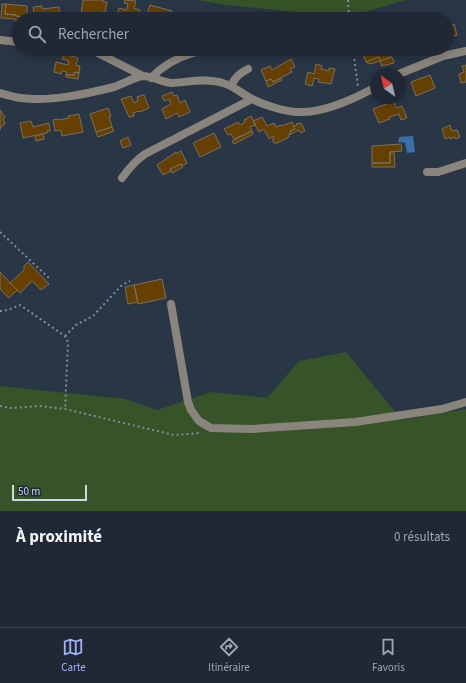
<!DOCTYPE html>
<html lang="fr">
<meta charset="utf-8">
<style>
:root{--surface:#1f2834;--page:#2c3440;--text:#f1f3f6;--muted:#a1a6ac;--line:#3c444f;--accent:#a2b2fd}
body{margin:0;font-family:"Source Sans 3",sans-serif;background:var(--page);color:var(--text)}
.compass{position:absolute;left:370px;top:68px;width:36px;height:36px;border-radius:50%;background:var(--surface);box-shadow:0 2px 10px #0003;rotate:326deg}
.scale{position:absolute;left:12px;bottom:10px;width:75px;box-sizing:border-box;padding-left:4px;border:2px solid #cfd7e2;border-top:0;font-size:11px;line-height:14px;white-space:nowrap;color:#cfd7e2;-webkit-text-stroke:3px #202c3b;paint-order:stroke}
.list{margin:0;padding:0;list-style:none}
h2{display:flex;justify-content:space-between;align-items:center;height:52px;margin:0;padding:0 16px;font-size:17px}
h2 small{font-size:13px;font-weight:400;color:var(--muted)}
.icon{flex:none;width:22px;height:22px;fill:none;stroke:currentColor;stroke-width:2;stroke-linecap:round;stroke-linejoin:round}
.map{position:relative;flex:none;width:466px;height:511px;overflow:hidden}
.search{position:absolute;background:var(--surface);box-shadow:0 2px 10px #0003;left:12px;right:12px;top:12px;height:44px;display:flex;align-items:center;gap:10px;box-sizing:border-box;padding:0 14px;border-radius:22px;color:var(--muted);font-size:15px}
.sheet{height:116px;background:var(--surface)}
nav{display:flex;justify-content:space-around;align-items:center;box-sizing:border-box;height:56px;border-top:1px solid var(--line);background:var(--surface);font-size:11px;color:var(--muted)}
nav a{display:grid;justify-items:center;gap:2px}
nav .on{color:var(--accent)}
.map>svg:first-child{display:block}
.green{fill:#375328}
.water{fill:#3a6eaa}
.building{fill:#654000;stroke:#7d6e5c}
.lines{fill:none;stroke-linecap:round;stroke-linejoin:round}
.path{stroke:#818c99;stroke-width:2;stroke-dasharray:2 3;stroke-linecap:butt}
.minor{stroke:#8a857c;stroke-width:8}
</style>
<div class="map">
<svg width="466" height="511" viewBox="0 0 466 511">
<rect width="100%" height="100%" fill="#293646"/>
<path class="green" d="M197 0H406L347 17 227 5Z
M346 352 402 420 466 409V511H0V386L125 399 157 410 211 392 267 398 299 361Z"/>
<path class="water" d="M413 136 415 152 407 153 405 143 398 142 399 137Z"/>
<path class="building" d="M83 0H103V2H107L105 12H102L101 14 91 12 90 14 81 13Z
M125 0 136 1 134 8 140 10 138 19H116L119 8 126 10 128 4 124 3Z
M2 4H6L5 14 16 15V16L27 17V19H19V21H16L15 19 1 18Z
M6 4 27 6V17L16 16V15L5 14Z
M150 5 172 11 170 18 159 15 158 19H145Z
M42 6V9L59 7 60 19H44L43 14 34 15 33 7Z
M183 12 198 16V14L214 19H181Z
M454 24 457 35 447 38V26Z
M361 49H385L386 53 389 52 391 57 380 61 379 57 366 62Z
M64 54 78 58 76 65 80 66 79 73 75 72 74 75H66L67 72 62 71 61 74 54 72 56 62 68 65 69 61 62 59Z
M379 57 380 61 370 64 366 62Z
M392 57 394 63 382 66 380 61Z
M291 59 295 67 290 69 292 72 273 82 271 79 266 81 261 70 270 66 272 70Z
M316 64 322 66 321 69 329 71V68L335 69 331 84 318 82 319 79 314 78 312 86 305 84 308 72 314 74Z
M466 65V82L461 83 459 74 464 72 462 66Z
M75 72 79 73 78 79 66 77V75H74Z
M430 75 435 88 416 96 411 82Z
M281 78 282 80 268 87 266 81 271 79 273 82Z
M172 92 174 96 177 95 180 103 185 100 190 112 179 117 177 113 166 119 162 109 171 104 169 99 164 101 162 96Z
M143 95H144L149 108 140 112 139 111 133 113 134 116 129 117 121 99 131 96 134 103 138 101 137 97Z
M394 101 396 108 402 106 407 118 401 120 399 114 389 117 390 119 379 123 373 109Z
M108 108 111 116 109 117 112 127 96 132 90 114Z
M0 110 5 117 3 119 5 124 0 128V130Z
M79 114 83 132 62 136 61 130 55 131 53 120 58 119 59 120 69 118 68 116Z
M251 116 256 125 250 127 252 131 234 139 231 134 228 135 224 129 238 122 240 125 245 122 244 120Z
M262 117 267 126 274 123 276 127 281 125 282 126 292 122 295 129 290 131 291 134 288 135 289 137 277 143H274L272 140 274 139 273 136 269 139 264 129 259 132 253 121Z
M31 121 33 127 49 123 50 131H47V133L23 138 20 123Z
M301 123 305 131 301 133 299 130 291 134 290 131 295 129 294 126 297 125 296 124Z
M450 125 452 131 457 130 460 137 456 139 455 137 450 139V137L445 139 442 129Z
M112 127 114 131 98 137 96 132Z
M252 131 253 134 234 144 232 141Z
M214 133 221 147 200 157 193 143Z
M43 134 44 139 36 141 35 136Z
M128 137 131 145 123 148 120 141Z
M401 144 402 151 390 152V163H372V146Z
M181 151 187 163 182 166 181 164 170 169 171 171 163 175 157 165 176 152V154Z
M390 152H394L395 167H372V163H390Z
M181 164 183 167 172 173 170 169Z
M28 262 49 284 41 290 32 281 20 293 10 283 24 270V266Z
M0 272 17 290 9 298 0 289Z
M162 279 166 298 138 304 134 285Z
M134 285 138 302 128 304 125 287Z"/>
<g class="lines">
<path class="path" d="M348 0 349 19
M353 49 358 87
M0 232 49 278
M0 311C7 311 13 308 20 305L65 336 68 342 65 409
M65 336 76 325 93 316 122 285 130 281
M0 406 11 408 40 406 65 409 174 435 200 433"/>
<path class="minor" d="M0 40 19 42
M90 49 143 76
M399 74 443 56 466 51
M151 78C163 65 176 58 193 53
M231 86C235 77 240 73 248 69
M0 93C7 95 14 97 21 98 50 102 86 94 114 87 123 84 133 78 142 76 151 75 162 83 172 83 189 82 207 78 223 83 234 86 242 94 252 99 264 105 285 112 299 112 325 113 354 99 376 87
M427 172H438L466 163
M122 178C129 168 135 161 145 154L252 99
M171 304 188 402 191 410 199 421 211 428 252 429 355 422 442 409 466 402"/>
</g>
</svg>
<svg class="compass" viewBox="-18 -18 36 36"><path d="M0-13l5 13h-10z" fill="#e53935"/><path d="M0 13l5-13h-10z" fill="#a1a6ac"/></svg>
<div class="scale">50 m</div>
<div class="search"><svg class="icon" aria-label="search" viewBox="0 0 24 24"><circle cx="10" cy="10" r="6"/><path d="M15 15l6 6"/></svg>Rechercher</div>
</div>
<section class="sheet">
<h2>À proximité<small>0 résultats</small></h2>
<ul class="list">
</ul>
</section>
<nav>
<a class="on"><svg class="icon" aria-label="map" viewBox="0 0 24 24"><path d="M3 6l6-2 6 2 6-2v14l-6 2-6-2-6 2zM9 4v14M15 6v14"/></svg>Carte</a>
<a><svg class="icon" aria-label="directions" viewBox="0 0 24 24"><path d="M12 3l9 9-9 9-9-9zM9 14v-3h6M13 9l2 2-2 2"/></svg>Itinéraire</a>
<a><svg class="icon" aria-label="saved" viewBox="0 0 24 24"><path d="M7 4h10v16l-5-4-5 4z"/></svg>Favoris</a>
</nav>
